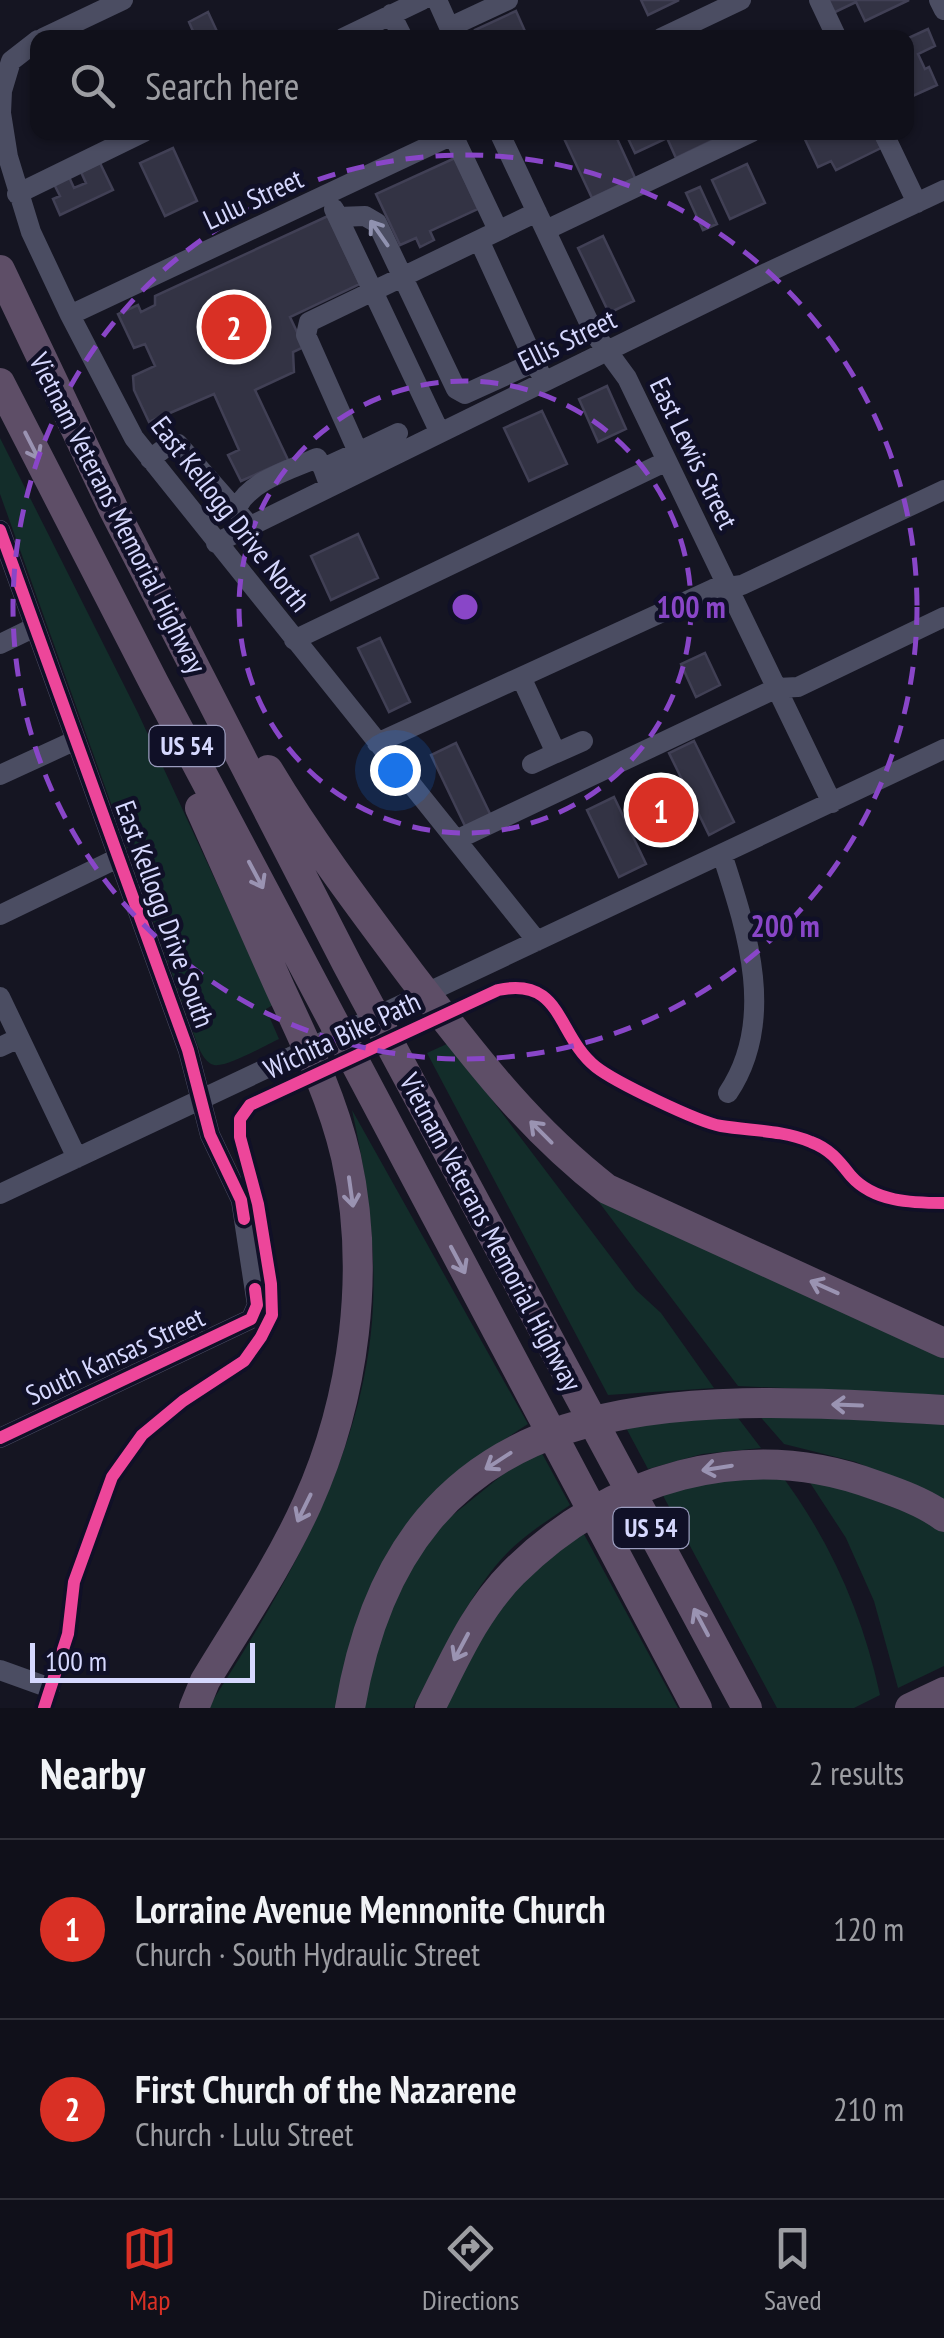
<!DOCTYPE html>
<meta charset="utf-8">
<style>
:root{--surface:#10101a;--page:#1e1e27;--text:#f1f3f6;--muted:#9c9da2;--line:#303039;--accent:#d93025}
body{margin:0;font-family:"PT Sans Narrow",sans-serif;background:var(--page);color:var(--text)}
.scale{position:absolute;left:30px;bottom:25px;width:225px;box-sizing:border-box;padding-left:10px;border:5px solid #d6d8fe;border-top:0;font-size:28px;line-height:35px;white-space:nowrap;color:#d6d8fe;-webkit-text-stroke:8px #101027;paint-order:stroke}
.you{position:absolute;left:395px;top:770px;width:35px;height:35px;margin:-25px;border:8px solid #fff;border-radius:50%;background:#1a73e8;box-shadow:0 0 0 15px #1a73e833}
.badge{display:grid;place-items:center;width:65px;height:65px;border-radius:50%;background:var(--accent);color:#fff;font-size:32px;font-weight:700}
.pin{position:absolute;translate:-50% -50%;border:5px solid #fff;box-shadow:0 2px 10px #0006}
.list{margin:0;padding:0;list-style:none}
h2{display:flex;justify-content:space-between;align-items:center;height:130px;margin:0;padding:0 40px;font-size:42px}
h2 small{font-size:32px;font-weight:400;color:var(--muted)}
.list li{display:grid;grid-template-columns:65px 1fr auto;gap:30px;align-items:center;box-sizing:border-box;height:180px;padding:0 40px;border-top:2px solid var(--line)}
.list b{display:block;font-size:38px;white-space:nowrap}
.list p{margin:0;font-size:32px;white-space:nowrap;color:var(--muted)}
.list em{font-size:32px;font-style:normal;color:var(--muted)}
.icon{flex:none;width:55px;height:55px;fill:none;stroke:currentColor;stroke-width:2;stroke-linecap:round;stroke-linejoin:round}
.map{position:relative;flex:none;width:944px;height:1708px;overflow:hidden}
.search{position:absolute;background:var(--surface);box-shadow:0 2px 8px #0004;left:30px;right:30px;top:30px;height:110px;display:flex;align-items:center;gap:25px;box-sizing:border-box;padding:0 35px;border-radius:20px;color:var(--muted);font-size:38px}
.sheet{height:490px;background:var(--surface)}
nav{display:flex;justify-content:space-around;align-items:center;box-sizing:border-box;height:140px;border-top:2px solid var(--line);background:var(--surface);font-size:28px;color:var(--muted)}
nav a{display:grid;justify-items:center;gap:5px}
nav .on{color:var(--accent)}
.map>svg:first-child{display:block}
.green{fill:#132d2a}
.building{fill:#334;stroke:#414055;stroke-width:2.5}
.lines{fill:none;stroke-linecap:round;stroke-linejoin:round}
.minor{stroke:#4b4d62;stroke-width:20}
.highway{stroke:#5e4e67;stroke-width:30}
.cycleway-casing{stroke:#101027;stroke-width:19}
.cycleway{stroke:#ed469a;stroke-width:12}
.oneway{stroke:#9092b0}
.oneway2{stroke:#9a93b2}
.ring{fill:none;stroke:#8946c8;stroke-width:5;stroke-dasharray:18 12}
.labels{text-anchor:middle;stroke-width:9;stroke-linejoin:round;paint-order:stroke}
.shield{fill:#101027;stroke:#9b9cbe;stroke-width:2.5}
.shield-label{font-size:25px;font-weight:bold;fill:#d6d8fe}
.street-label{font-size:28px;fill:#d6d8fe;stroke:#101027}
.centre{fill:#8946c8;stroke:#101027;stroke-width:5}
.ring-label{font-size:30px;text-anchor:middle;font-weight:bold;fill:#8946c8;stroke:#101027;stroke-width:9;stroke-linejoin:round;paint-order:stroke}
</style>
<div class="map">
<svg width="944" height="1708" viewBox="0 0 944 1708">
<rect width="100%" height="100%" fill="#151522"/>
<path class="green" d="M0 438 138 713 273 1005 266 1009 279 1039C266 1045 226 1068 214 1065 206 1063 201 1053 198 1046L0 494Z
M449 1043 636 1290 661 1313 714 1388 608 1395 427 1053Z
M352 1110 528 1424C415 1496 354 1571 342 1708H208C286 1586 366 1454 373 1306 376 1240 366 1174 352 1110Z
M592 1193 944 1350V1395L738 1386Z
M757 1413 944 1415V1501L856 1462 784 1444Z
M735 1414 761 1448 702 1454 648 1469 624 1424Z
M538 1446 570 1505C553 1517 535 1528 519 1542 475 1578 440 1658 413 1708H364L381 1618 427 1536Z
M779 1472C829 1538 863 1614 880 1695L854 1708H777L660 1490Z
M805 1475 944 1526V1666L898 1688 874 1601 846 1538Z
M579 1525 678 1708H439L490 1615Z"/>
<path class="building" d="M641 0H679L648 15Z
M826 0H909L865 21 856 2 833 13Z
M516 11 528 38H478L475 30Z
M208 12 220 38H196L189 22Z
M928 29 935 46 918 54 925 69 929 67 937 85 906 99V39Z
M561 132H614L635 178 592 198Z
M625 132H730L676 158 667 138 635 153Z
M873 132 881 148 836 170 831 161 818 167 802 133Z
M173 148 197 201 165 216 140 163Z
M455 158 478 209 430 231 434 240 420 247 416 238 400 245 376 194Z
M100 163 113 190 60 215 53 199 60 196 54 184 69 177 74 188 86 183 81 172Z
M747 164 765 203 730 219 712 180Z
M700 187 717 224 703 230 686 193Z
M328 216 360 284 290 317 304 347 293 352 294 372 255 390 288 460 241 481 228 455 239 450 214 394 149 422 134 390 133 376 155 366 145 344 134 348 118 314 138 305 141 312 155 305V296Z
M603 236 634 301 609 313 578 248Z
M607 386 626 429 598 442 579 399Z
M542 411 567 464 529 481 504 428Z
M358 534 378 578 331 600 311 556Z
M380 638 410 702 389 712 358 648Z
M705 653 720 685 696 697 681 664Z
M694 741 734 822 709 835 669 753Z
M456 743 491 816 466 828 431 755Z
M614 797 646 864 619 877 587 810Z"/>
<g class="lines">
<path class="minor" d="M437 0 454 38
M819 0 837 38
M939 0 944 10
M391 14 403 38
M450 27 508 0
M43 38 123 0
M343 38 422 0
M661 38 741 0
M38 40 11 61 2 91 1 113 8 157 31 232 70 315 134 438 537 941
M499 132 594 333 627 378 832 803
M883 132 917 203
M453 135 498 230
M17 194 144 132
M334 209 440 433
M338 217 365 216 377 223 456 389 465 394 535 362
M546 230 752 132
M479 240 539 371
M70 315 459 132
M358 452 398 433
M150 459 169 445 178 444 250 526
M330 487 323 468 358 452 306 335 309 322 537 212
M237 508C249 481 292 469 317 458L323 468
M0 530 188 1050 210 1135 241 1200 257 1305 251 1319 0 1438
M216 543 760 276 944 190
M294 640 667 461
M0 644 35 627
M521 677 556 753 583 741
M377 743 713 589 742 585 944 490
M532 764 556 753
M0 775 76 740
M456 840 777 688 798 687 944 617
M722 854C747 931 777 1020 728 1093
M0 915 118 858
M0 997 77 1158
M0 1047 19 1038
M0 1194 944 749
M0 1670 50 1688"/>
<path class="highway" d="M0 270 114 510 347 964 747 1708
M0 383 154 683 697 1708
M268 770C311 842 362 909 412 976 474 1056 527 1127 607 1189L944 1343
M194 1708 205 1681C240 1623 279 1566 307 1504 355 1398 371 1270 346 1157 332 1097 305 1042 280 988 253 928 227 868 200 808
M350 1708C406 1376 677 1394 944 1410
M430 1708C454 1661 475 1611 513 1573 609 1477 746 1437 875 1485 898 1493 924 1502 944 1517
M910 1708 944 1692"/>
<defs>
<path id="cycleway" d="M0 530 188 1050 210 1135 241 1200 244 1219
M0 1438 251 1319 257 1305 255 1289
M44 1708 68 1634 74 1582 112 1477 142 1435 183 1401 244 1361 261 1337 272 1315 271 1284 258 1204 240 1137V1119L250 1105 498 990C563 976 556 1035 596 1067 615 1082 698 1122 721 1126 752 1131 782 1130 811 1142 830 1149 839 1161 851 1176 874 1202 912 1203 944 1203"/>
</defs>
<use href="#cycleway" class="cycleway-casing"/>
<use href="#cycleway" class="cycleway"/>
</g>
<defs><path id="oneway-shaft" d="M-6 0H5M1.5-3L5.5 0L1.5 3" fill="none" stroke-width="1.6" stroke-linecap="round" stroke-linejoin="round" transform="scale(2.5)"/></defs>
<use class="oneway" href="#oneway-shaft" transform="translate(379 233) rotate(-125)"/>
<g class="oneway2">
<use href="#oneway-shaft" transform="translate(32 446) rotate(63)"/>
<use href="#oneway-shaft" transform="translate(256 875) rotate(62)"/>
<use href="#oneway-shaft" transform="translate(541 1132) rotate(-135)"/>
<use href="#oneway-shaft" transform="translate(351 1192) rotate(82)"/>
<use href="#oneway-shaft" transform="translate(458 1260) rotate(62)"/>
<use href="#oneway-shaft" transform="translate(824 1287) rotate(-156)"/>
<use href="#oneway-shaft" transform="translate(847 1405) rotate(-178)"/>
<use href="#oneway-shaft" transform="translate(498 1461) rotate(147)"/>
<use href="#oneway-shaft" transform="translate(717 1468) rotate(171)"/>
<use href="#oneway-shaft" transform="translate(304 1508) rotate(116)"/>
<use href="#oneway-shaft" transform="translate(701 1622) rotate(-118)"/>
<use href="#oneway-shaft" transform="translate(461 1647) rotate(118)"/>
</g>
<g class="ring">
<circle cx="465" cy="607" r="226"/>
<circle cx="465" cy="607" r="452"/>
</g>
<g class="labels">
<g class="shield">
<rect x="149.5" y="726" width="75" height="40" rx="8"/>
<rect x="613.5" y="1508" width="75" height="40" rx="8"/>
</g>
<g class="shield-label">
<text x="187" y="755">US 54</text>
<text x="651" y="1537">US 54</text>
</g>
<g class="street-label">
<text transform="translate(253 199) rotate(-25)" y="10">Lulu Street</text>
<text transform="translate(567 340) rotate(-26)" y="10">Ellis Street</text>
<text transform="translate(694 453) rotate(64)" y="10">East Lewis Street</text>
<text transform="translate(118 513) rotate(63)" y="10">Vietnam Veterans Memorial Highway</text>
<text transform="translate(231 514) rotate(52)" y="10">East Kellogg Drive North</text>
<text transform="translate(165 914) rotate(70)" y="10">East Kellogg Drive South</text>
<text transform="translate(342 1035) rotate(-25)" y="10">Wichita Bike Path</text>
<text transform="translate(491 1232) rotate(62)" y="10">Vietnam Veterans Memorial Highway</text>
<text transform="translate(115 1356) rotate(-25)" y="10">South Kansas Street</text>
</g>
</g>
<circle cx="465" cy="607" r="15" class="centre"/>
<g class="ring-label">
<text x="691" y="618">100 m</text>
<text x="785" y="937">200 m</text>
</g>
</svg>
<div class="scale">100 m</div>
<div class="you"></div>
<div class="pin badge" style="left:661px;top:810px">1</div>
<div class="pin badge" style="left:234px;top:327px">2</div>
<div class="search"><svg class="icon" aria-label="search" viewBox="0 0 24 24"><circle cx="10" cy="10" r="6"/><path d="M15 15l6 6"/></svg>Search here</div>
</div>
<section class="sheet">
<h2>Nearby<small>2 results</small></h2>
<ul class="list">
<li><span class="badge">1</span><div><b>Lorraine Avenue Mennonite Church</b><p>Church · South Hydraulic Street</p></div><em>120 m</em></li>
<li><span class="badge">2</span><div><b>First Church of the Nazarene</b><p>Church · Lulu Street</p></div><em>210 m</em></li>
</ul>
</section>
<nav>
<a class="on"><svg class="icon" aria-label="map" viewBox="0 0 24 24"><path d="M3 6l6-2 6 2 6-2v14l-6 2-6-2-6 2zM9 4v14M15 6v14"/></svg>Map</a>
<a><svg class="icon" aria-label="directions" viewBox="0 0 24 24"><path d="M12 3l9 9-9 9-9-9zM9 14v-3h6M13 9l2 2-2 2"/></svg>Directions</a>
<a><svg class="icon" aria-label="saved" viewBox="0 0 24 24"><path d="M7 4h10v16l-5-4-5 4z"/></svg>Saved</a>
</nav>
